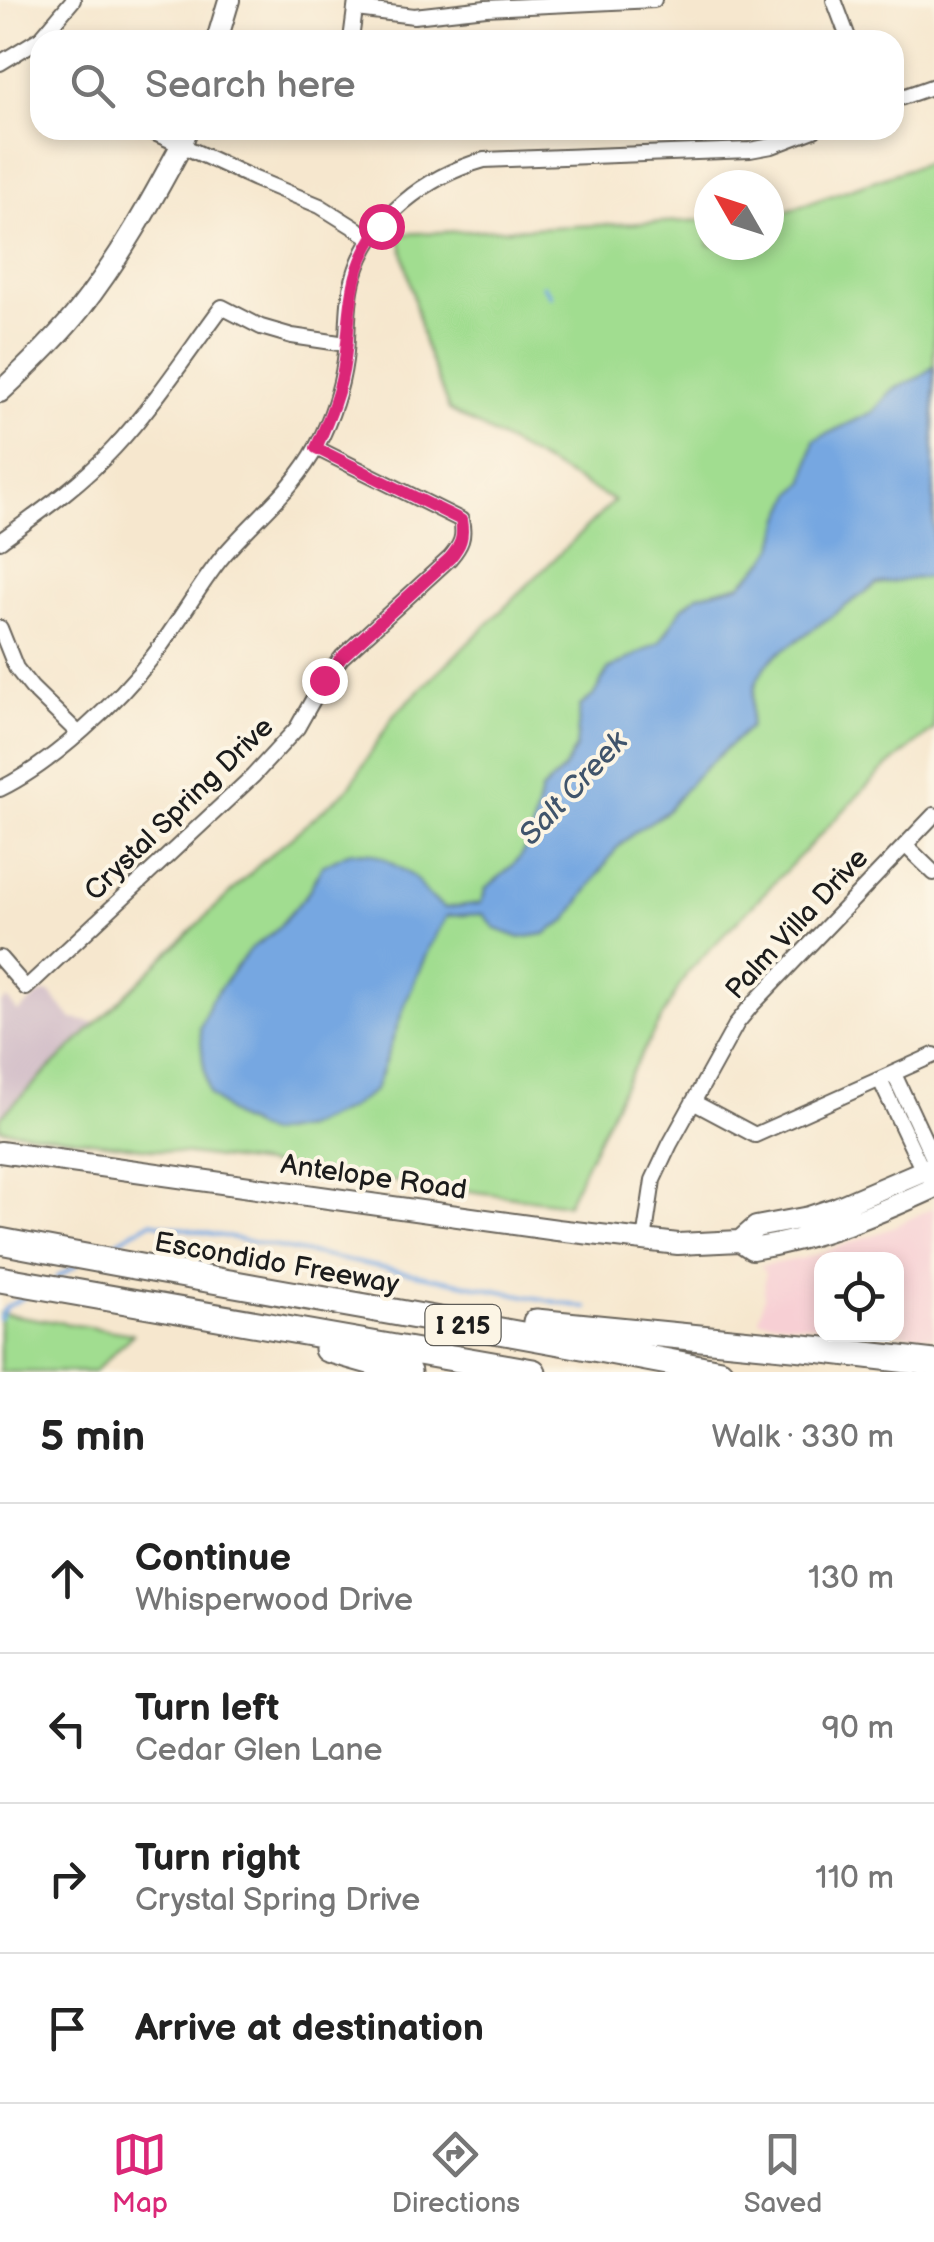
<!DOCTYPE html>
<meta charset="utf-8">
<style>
:root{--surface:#fff;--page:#f2f2f2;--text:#222;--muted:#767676;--line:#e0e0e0;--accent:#db2777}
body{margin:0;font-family:"Balsamiq Sans",sans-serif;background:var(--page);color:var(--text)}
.controls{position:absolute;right:30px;bottom:30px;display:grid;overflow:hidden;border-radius:20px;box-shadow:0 5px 15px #0003}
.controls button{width:90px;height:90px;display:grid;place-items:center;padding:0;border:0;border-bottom:2px solid var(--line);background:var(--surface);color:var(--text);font:50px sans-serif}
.compass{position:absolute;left:694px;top:170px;width:90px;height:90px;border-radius:50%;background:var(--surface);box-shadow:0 5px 15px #0003;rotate:309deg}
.stop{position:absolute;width:30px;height:30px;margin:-22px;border:8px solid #db2777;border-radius:50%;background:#fff}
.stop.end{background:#db2777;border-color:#fff;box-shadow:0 2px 10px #0008}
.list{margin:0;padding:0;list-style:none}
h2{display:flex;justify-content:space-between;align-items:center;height:130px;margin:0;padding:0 40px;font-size:42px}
h2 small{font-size:32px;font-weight:400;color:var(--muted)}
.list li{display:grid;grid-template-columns:65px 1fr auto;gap:30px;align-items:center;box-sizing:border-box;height:150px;padding:0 40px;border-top:2px solid var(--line)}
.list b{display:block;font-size:38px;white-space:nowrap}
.list p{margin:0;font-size:32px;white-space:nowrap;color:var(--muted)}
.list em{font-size:32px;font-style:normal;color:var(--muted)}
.icon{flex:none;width:55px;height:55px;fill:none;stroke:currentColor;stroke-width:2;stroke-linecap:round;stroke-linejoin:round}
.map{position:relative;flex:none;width:934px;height:1372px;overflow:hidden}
.search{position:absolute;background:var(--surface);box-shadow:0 5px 15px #0003;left:30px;right:30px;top:30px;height:110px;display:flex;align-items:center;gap:25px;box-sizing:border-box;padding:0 35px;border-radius:30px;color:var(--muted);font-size:38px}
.sheet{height:730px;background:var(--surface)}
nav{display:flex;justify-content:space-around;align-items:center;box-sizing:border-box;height:140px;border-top:2px solid var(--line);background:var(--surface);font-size:28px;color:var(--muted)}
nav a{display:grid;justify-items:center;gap:5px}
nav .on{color:var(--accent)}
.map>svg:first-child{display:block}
.built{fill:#f7cfd4}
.industrial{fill:#d2bdc8}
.green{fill:#a1dd90;stroke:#5e7c56;stroke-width:2.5}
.water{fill:#76a7e1;stroke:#49627e;stroke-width:2.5}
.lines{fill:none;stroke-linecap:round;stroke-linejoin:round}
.stream{stroke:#76a7e1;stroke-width:4}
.street-casing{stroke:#68635a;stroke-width:18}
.secondary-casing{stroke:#68635a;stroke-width:24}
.highway-casing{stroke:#68635a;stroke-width:29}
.street{stroke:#fff;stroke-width:14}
.secondary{stroke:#fff;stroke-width:20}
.highway{stroke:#fff;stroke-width:25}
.route{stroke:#db2777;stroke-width:12}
.labels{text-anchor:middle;stroke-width:8;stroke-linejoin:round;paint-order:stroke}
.shield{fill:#fcf5e5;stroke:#5f5d58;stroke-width:2.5}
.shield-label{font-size:25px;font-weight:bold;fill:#1c1c1c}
.street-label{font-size:28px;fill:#1c1c1c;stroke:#fcf5e5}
.water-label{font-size:30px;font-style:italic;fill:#40546b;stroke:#fcf5e5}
</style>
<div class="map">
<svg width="934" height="1372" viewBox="0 0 934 1372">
<rect width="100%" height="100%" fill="#fcf5e5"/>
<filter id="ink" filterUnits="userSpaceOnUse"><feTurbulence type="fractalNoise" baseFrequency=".01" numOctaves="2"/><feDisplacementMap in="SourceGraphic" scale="20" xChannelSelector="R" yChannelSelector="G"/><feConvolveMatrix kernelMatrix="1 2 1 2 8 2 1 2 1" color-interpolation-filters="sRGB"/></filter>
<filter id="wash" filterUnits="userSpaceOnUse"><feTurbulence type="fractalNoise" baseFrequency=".0048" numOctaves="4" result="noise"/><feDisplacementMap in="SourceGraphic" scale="40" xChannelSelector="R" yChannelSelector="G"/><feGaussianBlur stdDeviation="2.25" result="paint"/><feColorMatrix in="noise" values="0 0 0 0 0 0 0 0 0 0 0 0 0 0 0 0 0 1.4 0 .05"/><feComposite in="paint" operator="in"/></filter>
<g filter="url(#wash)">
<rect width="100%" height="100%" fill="#f6e7ce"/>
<path class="built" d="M934 1207V1337L897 1333 896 1260H822L821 1326 759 1320 764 1297 765 1273 760 1266 800 1259 832 1249 884 1231Z"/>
<path class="industrial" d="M42 993H50L72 1019 96 1023 0 1117V1004L7 999 18 1012Z"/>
<path class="green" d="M934 160V729L883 770 687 973 625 1083 567 1204 0 1129V1117L262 862 349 788 394 715 614 501 449 410 424 343 399 234 709 220V245H769V217Z
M0 1313 133 1334 94 1372H0Z"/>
<path class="water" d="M934 366V576L877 584 775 656C751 679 753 696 750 727L695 777 666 812 636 831 616 849 567 920 545 934 520 938 496 929 483 914 447 916 430 945 407 999 375 1090 348 1109 304 1128 268 1134 236 1119 209 1094 203 1061 200 1028 211 1000 250 949 274 932 307 894 322 866 350 852 370 853 385 859 414 877 427 894 444 908 481 903 486 888 508 870 521 856 531 835 541 791 563 770 576 748 580 706 593 696 608 670 660 642 682 608 698 595 741 584 766 560 775 546 782 517 793 494 805 481 814 440 873 412 892 390 920 377Z"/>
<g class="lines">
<path class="stream" d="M543 285 551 296
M103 1250 151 1222 587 1308
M56 1278 77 1265
M0 1318 5 1308 26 1296"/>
</g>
</g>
<g filter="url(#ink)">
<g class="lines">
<defs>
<path id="street" d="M834 0 849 40
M356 9 414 16 486 8 654 0
M351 40 356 1
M0 63 41 38 73 0
M894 100 934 86
M148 130 255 179 320 206 371 238
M0 541C39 513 81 484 114 448 154 405 187 354 222 307L261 327 292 336 346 344
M0 628 16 668 32 688 78 733
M0 789C53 763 118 702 154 655 177 625 196 591 219 561 250 522 293 492 317 446 331 419 341 390 345 360 349 333 346 303 354 277 371 217 427 176 484 160L750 150 772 146 814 130
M905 845 934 873
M0 958 26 988 253 776 297 728 324 680 342 657 450 558C461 545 465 537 461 520L316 448
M894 1074 934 1160
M880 1080 923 1171 929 1177
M693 1102 755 1135 934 1055
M644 1241 653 1180 670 1144 737 1023 751 1006 934 815"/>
<path id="secondary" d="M217 40 229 0
M0 392C28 366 56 339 80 309 120 258 151 202 181 146L187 130
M0 1152 557 1230 678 1244 740 1241 756 1227 809 1217 836 1208 934 1166
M740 1241 752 1249C817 1239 875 1215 934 1188"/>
<path id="highway" d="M0 1241C240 1287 481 1325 720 1372
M0 1279 533 1372
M536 1322 824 1350 934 1363
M327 1349 408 1372"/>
</defs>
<use href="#street" class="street-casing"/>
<use href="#secondary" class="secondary-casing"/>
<use href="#highway" class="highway-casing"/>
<use href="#street" class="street"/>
<use href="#secondary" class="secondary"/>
<use href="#highway" class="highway"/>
</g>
</g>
<g class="lines" filter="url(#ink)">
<path class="route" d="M324 680 342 657 450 558C461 545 464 537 461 520L316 448C329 419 341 391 345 359 352 308 347 270 381 226"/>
</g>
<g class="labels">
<rect class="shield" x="425.5" y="1305" width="75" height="40" rx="8"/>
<g class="shield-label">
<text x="463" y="1334">I 215</text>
</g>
<g class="street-label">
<text transform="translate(178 808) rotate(-44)" y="10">Crystal Spring Drive</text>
<text transform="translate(796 923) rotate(-47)" y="10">Palm Villa Drive</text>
<text transform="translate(374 1176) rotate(8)" y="10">Antelope Road</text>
<text transform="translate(277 1262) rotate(10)" y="10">Escondido Freeway</text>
</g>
<g class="water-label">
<text transform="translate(573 788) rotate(-47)" y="10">Salt Creek</text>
</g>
</g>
</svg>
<div class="controls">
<button><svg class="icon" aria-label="locate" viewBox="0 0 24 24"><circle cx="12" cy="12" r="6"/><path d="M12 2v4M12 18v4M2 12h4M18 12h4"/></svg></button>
</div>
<svg class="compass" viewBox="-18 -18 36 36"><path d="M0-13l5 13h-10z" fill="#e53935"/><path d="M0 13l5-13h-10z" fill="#767676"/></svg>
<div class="stop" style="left:381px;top:226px"></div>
<div class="stop end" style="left:324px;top:680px"></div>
<div class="search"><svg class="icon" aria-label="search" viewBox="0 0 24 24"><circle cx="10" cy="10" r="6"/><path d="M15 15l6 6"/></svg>Search here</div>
</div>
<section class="sheet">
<h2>5 min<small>Walk · 330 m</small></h2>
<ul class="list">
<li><svg class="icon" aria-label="ahead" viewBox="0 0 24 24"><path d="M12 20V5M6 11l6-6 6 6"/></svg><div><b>Continue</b><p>Whisperwood Drive</p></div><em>130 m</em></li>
<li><svg class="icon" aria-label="left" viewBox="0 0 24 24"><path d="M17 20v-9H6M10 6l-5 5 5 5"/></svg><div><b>Turn left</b><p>Cedar Glen Lane</p></div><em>90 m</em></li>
<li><svg class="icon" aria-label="right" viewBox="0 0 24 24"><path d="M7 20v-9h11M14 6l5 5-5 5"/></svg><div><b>Turn right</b><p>Crystal Spring Drive</p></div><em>110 m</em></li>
<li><svg class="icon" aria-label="arrive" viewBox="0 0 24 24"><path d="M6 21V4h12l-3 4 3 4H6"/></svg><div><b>Arrive at destination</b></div></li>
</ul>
</section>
<nav>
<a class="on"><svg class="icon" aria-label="map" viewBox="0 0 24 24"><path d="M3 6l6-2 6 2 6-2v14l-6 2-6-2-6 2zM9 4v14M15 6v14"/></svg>Map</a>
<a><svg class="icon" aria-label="directions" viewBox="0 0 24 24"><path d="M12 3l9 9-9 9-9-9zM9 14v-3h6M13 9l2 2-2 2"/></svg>Directions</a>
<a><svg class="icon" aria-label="saved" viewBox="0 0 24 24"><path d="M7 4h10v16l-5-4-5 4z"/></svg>Saved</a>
</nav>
